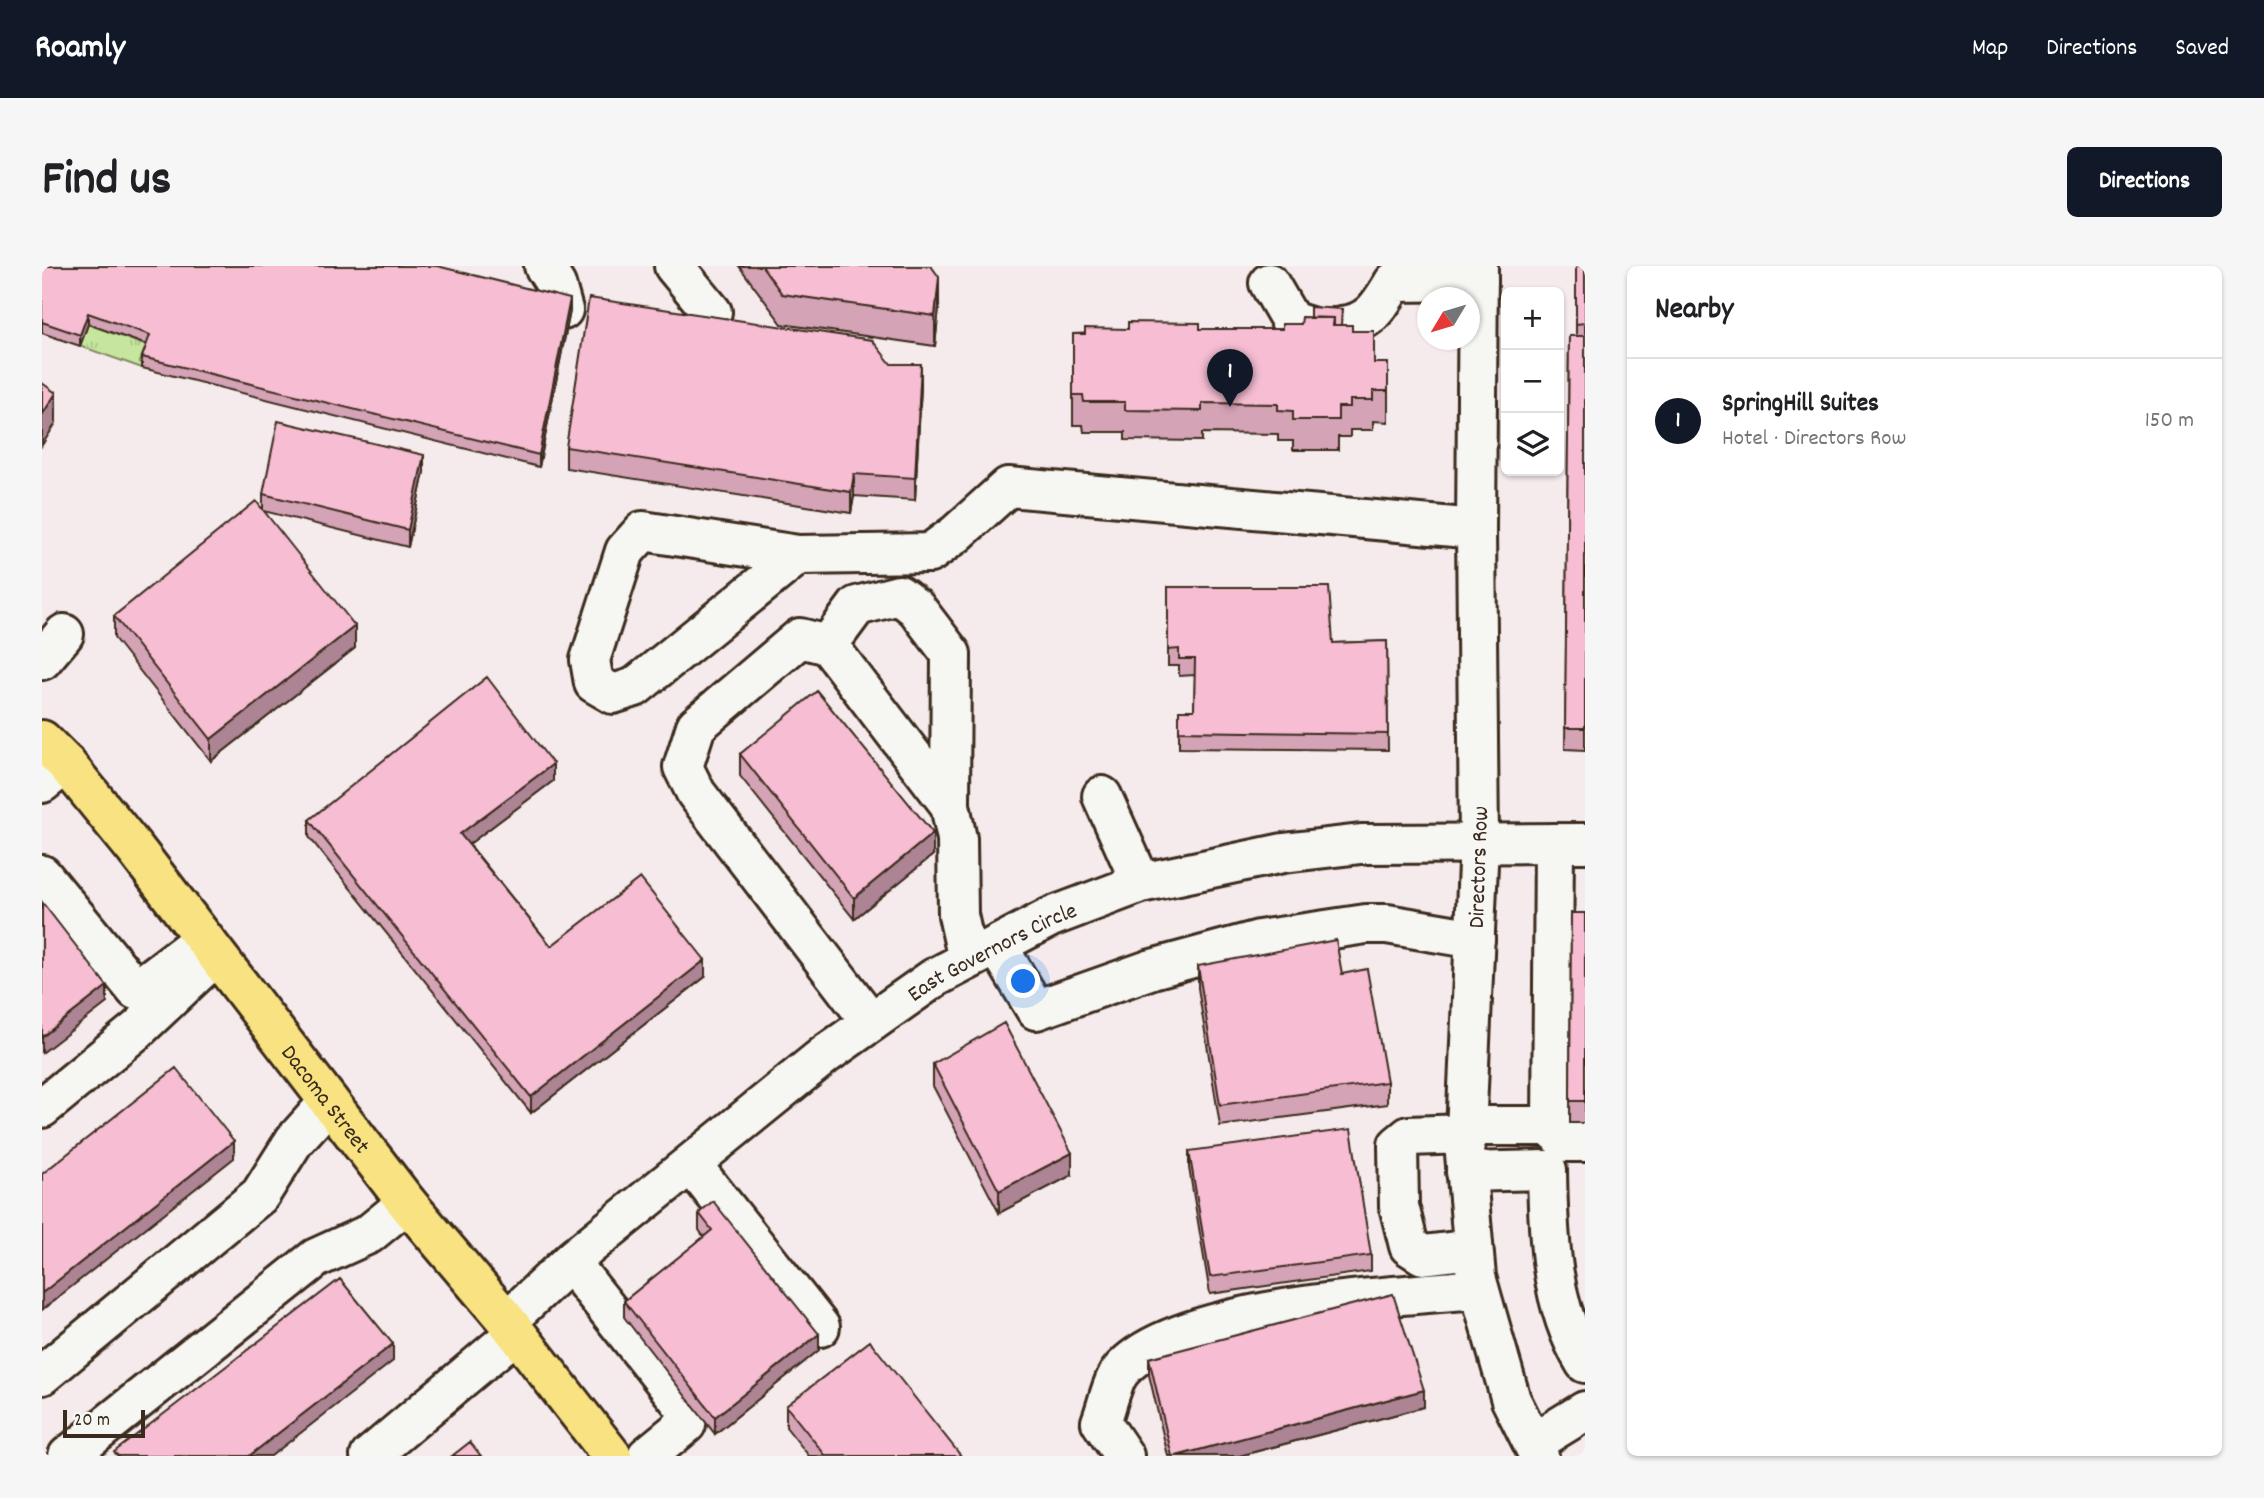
<!DOCTYPE html>
<meta charset="utf-8">
<style>
:root{--surface:#fff;--page:#f6f6f6;--text:#202124;--muted:#757577;--line:#e0e0e0;--accent:#111827}
body{margin:0;font-family:Dekko,sans-serif;background:var(--page);color:var(--text)}
.controls{position:absolute;right:21px;top:21px;display:grid;overflow:hidden;border-radius:10px;box-shadow:0 2px 5px #0004}
.controls button{width:63px;height:63px;display:grid;place-items:center;padding:0;border:0;border-bottom:2px solid var(--line);background:var(--surface);color:var(--text);font:35px sans-serif}
.compass{position:absolute;left:1375px;top:21px;width:63px;height:63px;border-radius:50%;background:var(--surface);box-shadow:0 2px 5px #0004;rotate:232deg}
.scale{position:absolute;left:21px;bottom:18px;width:82px;box-sizing:border-box;padding-left:7px;border:4px solid #3b2a1e;border-top:0;font-size:19px;line-height:24px;white-space:nowrap;color:#3b2a1e;-webkit-text-stroke:5px #f6f6f2;paint-order:stroke}
.you{position:absolute;left:982px;top:716px;width:24px;height:24px;margin:-18px;border:5px solid #fff;border-radius:50%;background:#1a73e8;box-shadow:0 0 0 10px #1a73e833}
.badge{display:grid;place-items:center;width:46px;height:46px;border-radius:50%;background:var(--accent);color:#fff;font-size:23px;font-weight:700}
.pin{position:absolute;translate:-50% -58px;filter:drop-shadow(0 2px 4px #0008)}
.pin::after{content:'';position:absolute;top:37px;width:24px;height:21px;background:inherit;clip-path:polygon(0 0,100% 0,50% 100%)}
.list{margin:0;padding:0;list-style:none}
h2{display:flex;justify-content:space-between;align-items:center;height:91px;margin:0;padding:0 28px;font-size:30px}
h2 small{font-size:23px;font-weight:400;color:var(--muted)}
.list li{display:grid;grid-template-columns:46px 1fr auto;gap:21px;align-items:center;box-sizing:border-box;height:126px;padding:0 28px;border-top:2px solid var(--line)}
.list b{display:block;font-size:26px;white-space:nowrap}
.list p{margin:0;font-size:23px;white-space:nowrap;color:var(--muted)}
.list em{font-size:23px;font-style:normal;color:var(--muted)}
.icon{flex:none;width:38px;height:38px;fill:none;stroke:currentColor;stroke-width:2;stroke-linecap:round;stroke-linejoin:round}
.map{position:relative;flex:none;width:1543px;height:1190px;overflow:hidden;border-radius:10px}
header{display:flex;align-items:center;gap:42px;box-sizing:border-box;height:98px;padding:0 35px;background:var(--accent);color:#fff}
header strong{font-size:33px}
nav{display:flex;gap:38px;margin-inline-start:auto;font-size:24px}
.intro{display:flex;align-items:center;justify-content:space-between;box-sizing:border-box;height:168px;padding:0 42px}
h1{margin:0;font-size:49px}
.button{padding:18px 32px;border-radius:10px;background:var(--accent);color:#fff;font-size:24px;font-weight:700}
main{display:flex;gap:42px;padding:0 42px}
aside{flex:1;background:var(--surface);border-radius:10px;box-shadow:0 2px 5px #0004}
.map>svg:first-child{display:block}
.grass{fill:url(#grass-tufts);stroke:#80885e;stroke-width:2}
.lines{fill:none;stroke-linecap:round;stroke-linejoin:round}
.minor-casing{stroke:#3b2a1e;stroke-width:44}
.major-casing{stroke:#3b2a1e;stroke-width:44}
.minor{stroke:#f6f6f2;stroke-width:38}
.major{stroke:#f8e281;stroke-width:38}
.wall{fill:#d4a3b5;stroke:#3b2a1e;stroke-width:2}
.shaded-wall{fill:#ac8494;stroke:#3b2a1e;stroke-width:2}
.building{fill:#f6bdd3;stroke:#3b2a1e;stroke-width:2}
.labels{text-anchor:middle;stroke-width:5;stroke-linejoin:round;paint-order:stroke}
.street-label{font-size:23px;fill:#3b2a1e;stroke:#f6f6f2}
</style>
<header>
<strong>Roamly</strong>
<nav><a>Map</a><a>Directions</a><a>Saved</a></nav>
</header>
<div class="intro"><h1>Find us</h1><a class="button">Directions</a></div>
<main>
<div class="map">
<svg width="1543" height="1190" viewBox="0 0 1543 1190">
<defs>
<pattern id="grass-tufts" width="24" height="20" patternUnits="userSpaceOnUse" patternTransform="scale(1.75)"><rect width="24" height="20" fill="#c6e69e"/><path d="M3 7l-1-3M5 7V3M7 7l1-3M15 17l-1-3M17 17v-4M19 17l1-3" fill="none" stroke="#abc588"/></pattern>
</defs>
<rect width="100%" height="100%" fill="#f6ebec"/>
<filter id="ink" filterUnits="userSpaceOnUse"><feTurbulence type="fractalNoise" baseFrequency=".0143" numOctaves="2"/><feDisplacementMap in="SourceGraphic" scale="14" xChannelSelector="R" yChannelSelector="G"/><feConvolveMatrix kernelMatrix="1 2 1 2 8 2 1 2 1" color-interpolation-filters="sRGB"/></filter>
<g filter="url(#ink)">
<path class="grass" d="M46 58 108 81 105 90 101 88 98 96 102 98 100 102 38 80Z"/>
<g class="lines">
<defs>
<g id="minor">
<path d="M502 0 514 19 521 44"/>
<path d="M632 0 670 46"/>
<path d="M1436 0 1434 263 1437 576 1423 888 1434 1011 1469 1134 1497 1190"/>
<path d="M1227 17 1249 55 1268 61"/>
<path d="M1299 60C1328 58 1338 39 1352 16L1436 15"/>
<path d="M756 289 601 265 583 285 548 394 552 417 571 428 593 421 756 289 888 287 914 268 966 221 1434 263"/>
<path d="M786 379 758 372 654 460 641 501 654 527 829 756"/>
<path d="M0 394 22 368"/>
<path d="M0 517 24 498"/>
<path d="M1060 530 1099 617"/>
<path d="M908 539 786 379 815 340 857 329 874 342 909 388 908 539 915 573 916 649 926 694"/>
<path d="M0 609 94 724 161 673"/>
<path d="M955 679 994 744 1110 703 1217 674 1324 658H1345L1433 673"/>
<path d="M0 842 95 764 170 693"/>
<path d="M1424 860H1510L1512 577"/>
<path d="M1510 860 1523 876H1543"/>
<path d="M1423 868 1367 870 1356 879 1357 940 1367 980 1381 989 1431 983"/>
<path d="M650 899 778 1061"/>
<path d="M1424 906 1505 904C1506 970 1508 1039 1543 1097"/>
<path d="M528 996 646 1145 644 1158 605 1190"/>
<path id="s1" d="M465 1055 532 992 784 788 892 712 1009 651 1099 617 1241 587 1319 578 1543 577"/>
<path d="M0 1109 218 929 252 875 287 836"/>
<path d="M1491 1177 1543 1145"/>
<path d="M26 1190 274 992 327 968 365 937"/>
<path d="M328 1190 474 1067"/>
<path d="M1082 1190 1059 1156C1065 1141 1069 1118 1078 1106 1130 1040 1356 1030 1437 1023"/>
</g>
<g id="major">
<path id="s2" d="M0 474 24 498 93 583 365 937 465 1055 570 1190"/>
</g>
</defs>
<use href="#minor" class="minor-casing"/>
<use href="#major" class="major-casing"/>
<use href="#minor" class="minor"/>
<use href="#major" class="major"/>
</g>
<path class="wall" d="M0 0 528 45 497 201 100 102V91L105 79 46 58 38 80 0 67Z
M697 0H889L897 41 893 80 740 58Z
M1534 0H1543V484L1523 483 1527 70H1534Z
M1299 59 1310 65 1332 97H1346V156L1331 155V164H1308V171H1296V184H1251V175H1236V168L1160 167V175L1083 174V166H1042L1041 159H1031V68L1158 63H1240Z
M849 98 879 120 873 234 812 230 809 247 524 202V181Z
M382 206 366 281 222 245 313 382 169 495 72 372V350L221 244V228Z
M1126 321 1291 377 1345 375 1346 484 1137 482V444H1152L1153 409 1137 410V400H1126Z
M698 488 891 589 812 653 698 510Z
M511 515 427 578 509 680 663 711 489 847 267 571V554Z
M1529 647H1543V857H1528Z
M1156 700 1300 708 1345 816V838L1178 860 1156 722Z
M891 798 1030 909 957 947 891 820Z
M1147 885 1329 989V1005L1168 1028 1147 902Z
M657 947 777 1084 673 1168 582 1051V1035L662 971 657 964Z
M1107 1092 1382 1141 1197 1190H1126L1107 1109Z
M744 1140 919 1190H767L744 1161Z"/>
<path class="shaded-wall" d="M897 11V41L893 80V50Z
M528 33V45L497 201V189Z
M46 47V58L38 80V69Z
M879 98V120L873 234V212Z
M14 127V157L0 179V149Z
M382 189V206L366 281V264Z
M812 208V230L809 247V226Z
M313 360V382L169 495V473Z
M511 498V515L418 585V568Z
M891 567V589L812 653V632Z
M663 694V711L489 847V831Z
M65 720V737L0 787V771Z
M192 875V892L0 1044V1027Z
M1030 887V909L957 947V925Z
M777 1068V1084L673 1168V1151Z
M351 1078V1095L229 1190H207Z
M1382 1124V1141L1197 1190H1134Z"/>
<path class="building" d="M0 0H395L528 33 497 189 100 91 108 69 46 47 38 69 0 56Z
M720 0H889L897 11 893 50 740 28Z
M1534 0H1543V57L1534 58Z
M547 32 830 74 849 98H879L873 212 812 208 809 226 524 181Z
M1268 41 1300 43 1299 59H1292V52H1268Z
M1260 51 1292 52 1291 59H1310V65H1332V97H1346V125H1331V134H1308V141H1296V154H1251V145L1236 144V138L1160 137V145L1083 144V136H1042L1041 129H1031V68H1043V62L1086 63V56L1158 57V63H1240V58H1259Z
M1527 70H1543V462H1523Z
M0 117 14 127 0 149Z
M236 155 382 189 366 264 221 228Z
M214 235 313 360 169 473 72 350Z
M1126 321H1287L1291 377 1345 375 1346 468 1137 465V444H1152L1153 393H1137V383L1126 384Z
M445 411 511 498 418 568 509 680 598 612 663 694 489 831 267 554Z
M775 425 891 567 812 632 698 488Z
M0 636 65 720 0 771Z
M1529 647H1543V835H1528Z
M1294 674 1300 708 1325 703 1345 816 1178 839 1156 700Z
M962 757 1030 887 957 925 891 798Z
M134 802 192 875 0 1027V908Z
M1309 863 1329 989 1168 1011 1147 885Z
M671 935 777 1068 673 1151 582 1035 670 964 657 947Z
M298 1013 351 1078 207 1190H76L72 1186Z
M1351 1028 1382 1124 1134 1190H1130L1107 1092Z
M828 1075 919 1190H784L744 1140Z
M428 1176 439 1190H410Z"/>
</g>
<g class="labels">
<g class="street-label">
<text transform="translate(1435 601) rotate(-88)" y="8">Directors Row</text>
<text dy="8" stroke="none"><textPath href="#s1" startOffset="612">East Governors Circle</textPath></text>
<text dy="8" stroke="none"><textPath href="#s2" startOffset="458">Dacoma Street</textPath></text>
</g>
</g>
</svg>
<div class="controls">
<button>+</button>
<button>−</button>
<button><svg class="icon" aria-label="layers" viewBox="0 0 24 24"><path d="M12 4l9 5-9 5-9-5zM3 14l9 5 9-5"/></svg></button>
</div>
<svg class="compass" viewBox="-18 -18 36 36"><path d="M0-13l5 13h-10z" fill="#e53935"/><path d="M0 13l5-13h-10z" fill="#757577"/></svg>
<div class="scale">20 m</div>
<div class="you"></div>
<div class="pin badge" style="left:1188px;top:141px">1</div>
</div>
<aside>
<h2>Nearby<small></small></h2>
<ul class="list">
<li><span class="badge">1</span><div><b>SpringHill Suites</b><p>Hotel · Directors Row</p></div><em>150 m</em></li>
</ul>
</aside>
</main>
